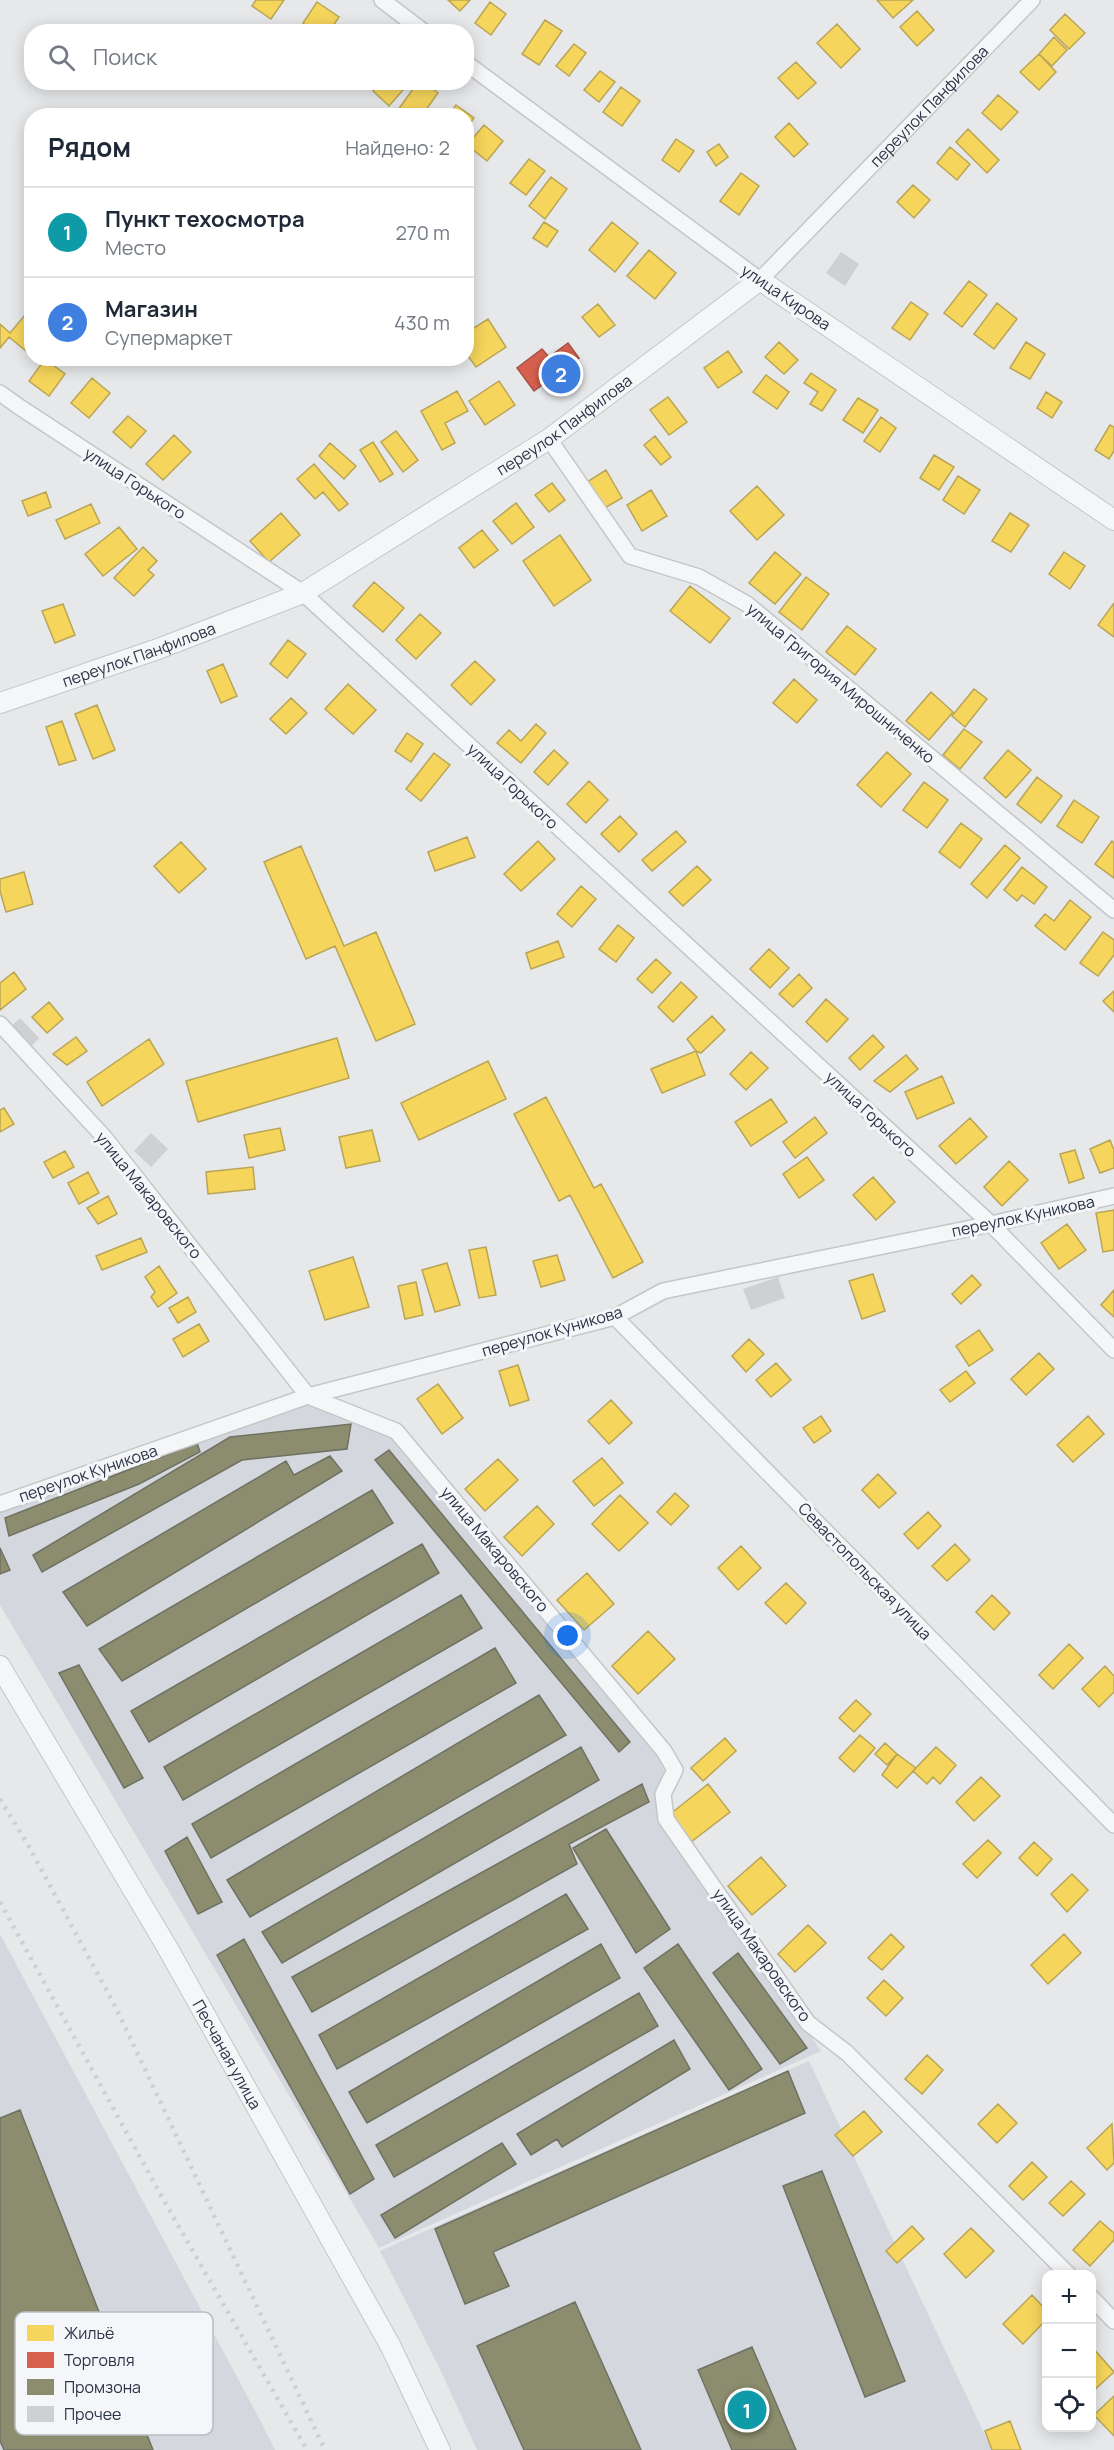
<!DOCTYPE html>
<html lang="ru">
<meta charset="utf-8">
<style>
:root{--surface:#fff;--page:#f2f2f3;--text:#1f2937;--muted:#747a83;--line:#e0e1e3;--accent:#0b8043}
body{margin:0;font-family:Manrope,sans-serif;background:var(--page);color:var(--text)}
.controls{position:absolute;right:18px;bottom:18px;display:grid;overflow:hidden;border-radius:12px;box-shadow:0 3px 15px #0003}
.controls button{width:54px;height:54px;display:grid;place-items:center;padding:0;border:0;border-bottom:2px solid var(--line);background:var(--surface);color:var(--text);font:30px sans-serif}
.you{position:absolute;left:568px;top:1636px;width:21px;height:21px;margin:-15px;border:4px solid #fff;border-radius:50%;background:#1a73e8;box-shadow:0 0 0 9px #1a73e833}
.badge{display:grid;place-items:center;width:39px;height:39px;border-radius:50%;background:var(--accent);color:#fff;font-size:20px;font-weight:700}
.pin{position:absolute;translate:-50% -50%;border:3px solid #fff;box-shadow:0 2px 6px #0006}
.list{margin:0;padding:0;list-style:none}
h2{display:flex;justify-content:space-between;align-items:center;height:78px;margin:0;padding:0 24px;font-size:26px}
h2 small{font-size:20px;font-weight:400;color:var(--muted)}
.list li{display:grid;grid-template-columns:39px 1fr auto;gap:18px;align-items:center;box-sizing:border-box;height:90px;padding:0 24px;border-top:2px solid var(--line)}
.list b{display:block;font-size:22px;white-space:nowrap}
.list p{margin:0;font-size:20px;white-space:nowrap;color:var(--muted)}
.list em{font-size:20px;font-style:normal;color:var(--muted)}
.icon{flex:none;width:33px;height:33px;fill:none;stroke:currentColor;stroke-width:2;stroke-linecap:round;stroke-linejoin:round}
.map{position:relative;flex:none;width:1114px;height:2450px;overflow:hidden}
.search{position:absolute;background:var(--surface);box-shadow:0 3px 15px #0003;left:24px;top:24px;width:450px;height:66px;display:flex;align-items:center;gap:15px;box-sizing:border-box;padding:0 21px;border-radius:24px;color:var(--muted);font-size:22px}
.panel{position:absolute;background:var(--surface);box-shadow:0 3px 15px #0003;left:24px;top:108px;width:450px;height:258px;border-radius:24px}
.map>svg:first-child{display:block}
.built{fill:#d4d7dd}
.homes{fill:#f6d55c;stroke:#b9a555;stroke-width:1.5}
.shops{fill:#d6604d;stroke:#a3534b;stroke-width:1.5}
.industry{fill:#8c8c6e;stroke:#6f7262;stroke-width:1.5}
.building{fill:#ced0d3}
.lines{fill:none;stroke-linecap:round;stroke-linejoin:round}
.minor-casing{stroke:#c4c6c8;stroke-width:18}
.tertiary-casing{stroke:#c4c6c8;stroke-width:22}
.minor{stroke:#f5f6f7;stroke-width:15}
.tertiary{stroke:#f5f6f7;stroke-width:20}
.rail{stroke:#cecfd2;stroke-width:4.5;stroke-dasharray:3 6;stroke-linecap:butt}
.labels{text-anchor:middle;stroke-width:6;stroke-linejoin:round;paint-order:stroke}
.street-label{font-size:16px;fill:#2b3445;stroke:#f4f6f9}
.key{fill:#f4f6f9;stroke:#b8bcc3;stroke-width:1.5}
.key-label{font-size:16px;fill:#2b3445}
</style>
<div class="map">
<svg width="1114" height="2450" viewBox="0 0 1114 2450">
<rect width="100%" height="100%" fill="#e6e8ea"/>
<path class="built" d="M308 1400 394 1434 657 1755 665 1772 659 1792 661 1821 821 2051 379 2248 0 1605V1507Z
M0 1934 260 2420 275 2450H0Z
M809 2061 992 2450H477L439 2367 380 2251Z"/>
<path class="homes" d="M256 0H284L271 19 252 6Z
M448 0H470L460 11Z
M877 0H913L893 18Z
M317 2 339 17 329 32H315L303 23Z
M490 2 506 14 491 35 475 23Z
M917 11 934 30 917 46 900 27Z
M1065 14 1085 33 1069 49 1050 30Z
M545 20 562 31 539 65 522 54Z
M837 24 860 49 841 68 817 43Z
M1054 37 1067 50 1052 66 1039 54Z
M574 44 586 53 569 76 556 66Z
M1039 54 1056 72 1039 90 1020 72Z
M796 62 816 83 798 99 778 78Z
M600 71 615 82 599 102 584 90Z
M380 82H410L389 106 373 91Z
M418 82H424L438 93 423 114 417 110 413 116H397L395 114Z
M621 87 640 101 622 126 603 112Z
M998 95 1018 112 1001 130 982 113Z
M456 105 474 118 466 129V116H448Z
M789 123 808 144 794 157 775 137Z
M484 125 503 141 487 161 467 145Z
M968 129 999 160 987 173 956 142Z
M676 139 694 151 679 172 662 160Z
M719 144 728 157 716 166 707 152Z
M950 147 970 164 957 180 937 163Z
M529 159 545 171 526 195 510 183Z
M741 173 759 186 739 215 720 201Z
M551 177 567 189 545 219 529 206Z
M913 185 930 200 914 218 897 202Z
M544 222 558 231 547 247 533 238Z
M612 222 638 243 615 272 589 250Z
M649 250 676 273 655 299 627 276Z
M969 281 987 295 962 327 944 313Z
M911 302 928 314 910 340 892 328Z
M997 303 1017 319 994 349 974 334Z
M598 304 615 325 599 337 582 317Z
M25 315 32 320V356L9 337 0 348V324L10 333Z
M488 319 506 347 476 367 466 353V333Z
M779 342 798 360 784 374 765 357Z
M1026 342 1045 354 1030 379 1010 368Z
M728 351 742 372 718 388 704 368Z
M45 359 65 374 49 396 29 381Z
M811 373 836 390 822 411 810 404 818 392 804 383Z
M766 375 789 392 777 409 753 392Z
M92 378 110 393 89 418 71 403Z
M499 381 515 405 485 425 469 401Z
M457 391 468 411 445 423 455 443 442 450 421 411Z
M1046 392 1062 402 1052 418 1037 408Z
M668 397 687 422 669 435 650 410Z
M858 398 878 410 863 433 843 420Z
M128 416 146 431 131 448 113 432Z
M881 417 896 428 880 452 864 441Z
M1110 425 1114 427V451L1109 459 1095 450Z
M396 431 418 460 403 472 381 442Z
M174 435 191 452 163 480 146 464Z
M655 436 671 457 661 465 644 445Z
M373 442 393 474 380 482 360 450Z
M330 443 356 466 344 479 319 456Z
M934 455 954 467 939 490 920 478Z
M314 464 348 504 339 511 323 492 315 499 297 479Z
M606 470 622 498 603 509 587 482Z
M958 476 980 490 964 514 943 500Z
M552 483 565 500 549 512 535 495Z
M757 486 784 515 757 540 730 511Z
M651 490 667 516 642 531 627 505Z
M46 492 51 507 28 516 22 501Z
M516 503 534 527 512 544 493 521Z
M91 504 100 523 65 539 56 520Z
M281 513 300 535 269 562 250 541Z
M1010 513 1029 525 1011 552 992 541Z
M119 527 137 549 103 576 85 554Z
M482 530 498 550 474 568 459 548Z
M560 535 591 580 554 606 523 561Z
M143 547 157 561 148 570 154 575 134 596 114 578Z
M775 552 801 574 775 604 749 583Z
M1064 552 1085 566 1070 589 1049 574Z
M806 577 829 594 802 630 779 612Z
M374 582 404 608 383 632 353 606Z
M690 586 730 618 710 643 670 611Z
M1114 603V637L1098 625Z
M63 604 75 635 55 643 42 611Z
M420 614 441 633 416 659 396 640Z
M847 626 876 649 855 675 826 652Z
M288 640 306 654 287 678 270 664Z
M475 661 495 680 471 705 451 685Z
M223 664 237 696 221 703 207 671Z
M794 679 817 700 797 723 773 703Z
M348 684 376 710 353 734 325 709Z
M974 689 987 699 965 727 952 716Z
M931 692 953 712 929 740 906 721Z
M291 698 307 713 286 734 270 719Z
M97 705 115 750 93 759 75 714Z
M62 721 76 760 59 765 46 727Z
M536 724 546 733 521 763 497 743 509 730 521 741Z
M964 729 982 742 960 769 943 755Z
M407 733 423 744 411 762 395 751Z
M554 750 568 763 548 785 534 772Z
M1008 750 1031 770 1006 798 984 778Z
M887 752 911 774 881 807 857 785Z
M434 753 450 765 421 801 406 789Z
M1037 777 1062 796 1041 823 1017 804Z
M589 781 608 800 586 823 567 804Z
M924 782 948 800 927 828 903 810Z
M1074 800 1099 817 1082 843 1057 826Z
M620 816 637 834 619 852 601 834Z
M961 823 982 839 960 868 939 852Z
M676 831 686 842 652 871 642 860Z
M467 837 475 857 435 871 428 852Z
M538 841 555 859 521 891 504 874Z
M1112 841 1114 843V878L1095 864Z
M181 842 206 869 179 893 154 866Z
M1005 845 1020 858 987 898 971 884Z
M301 846 344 946 376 932 415 1024 376 1041 335 946 306 959 264 862Z
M697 866 711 880 683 906 669 892Z
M1022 867 1047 887 1034 904 1022 895 1017 901 1004 890Z
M24 872 33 904 6 912 0 891V879Z
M581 886 596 899 572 927 557 914Z
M1070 900 1091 917 1065 950 1035 926 1045 914 1054 921Z
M618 925 634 938 616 962 599 949Z
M1103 932 1114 940V955L1098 976 1080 963Z
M558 941 564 957 531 969 526 953Z
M769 949 789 968 770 988 750 969Z
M656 959 671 973 652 993 637 979Z
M14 972 26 989 0 1010V983Z
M799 974 812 988 793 1007 779 994Z
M681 982 697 997 673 1022 658 1007Z
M1114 991V1012L1103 1001Z
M826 999 848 1019 827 1042 806 1022Z
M49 1002 63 1019 47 1033 32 1017Z
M712 1016 725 1030 701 1053 696 1051 687 1039Z
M873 1035 884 1047 860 1070 849 1058Z
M76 1037 87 1051 67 1065 53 1054Z
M337 1038 349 1078 198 1122 186 1081Z
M149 1039 164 1064 102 1106 87 1082Z
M696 1051 705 1075 662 1093 651 1069Z
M751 1052 768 1068 746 1090 730 1074Z
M906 1055 918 1069 890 1092 874 1081Z
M488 1061 506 1099 419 1140 401 1103Z
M942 1076 954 1103 917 1119 905 1092Z
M546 1097 594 1188 601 1184 643 1262 613 1278 570 1195 559 1201 514 1114Z
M771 1099 787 1122 751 1146 735 1122Z
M4 1108 14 1124 0 1132V1110Z
M815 1117 827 1133 795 1158 783 1142Z
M970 1118 987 1137 956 1164 939 1146Z
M280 1128 285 1150 249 1158 244 1135Z
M372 1130 380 1161 346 1168 339 1137Z
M1110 1140 1114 1150V1168L1100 1173 1090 1149Z
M1075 1150 1084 1178 1069 1183 1060 1154Z
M65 1151 74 1167 53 1178 44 1162Z
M807 1157 824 1180 799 1198 783 1174Z
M1009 1161 1028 1180 1002 1206 984 1187Z
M253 1167 255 1189 208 1194 206 1172Z
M88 1172 99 1193 79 1204 68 1183Z
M873 1177 895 1202 876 1220 853 1195Z
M108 1196 117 1214 98 1224 87 1208Z
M1114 1210V1250L1103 1252 1096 1213Z
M1067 1224 1086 1250 1059 1269 1041 1243Z
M141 1238 147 1252 102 1270 96 1256Z
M486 1247 496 1295 479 1298 469 1250Z
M557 1255 565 1280 541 1287 533 1261Z
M353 1257 369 1307 325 1320 309 1271Z
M447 1263 460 1305 435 1312 422 1270Z
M159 1266 177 1293 158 1307 151 1297 155 1292 145 1277Z
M873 1274 885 1311 862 1319 849 1281Z
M972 1275 981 1285 961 1304 952 1294Z
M416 1282 423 1315 405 1319 398 1286Z
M1114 1290V1317L1101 1305Z
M188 1297 196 1312 178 1323 169 1308Z
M199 1324 209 1341 183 1357 173 1339Z
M979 1330 993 1350 969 1366 956 1346Z
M749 1339 764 1354 746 1372 732 1356Z
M1039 1353 1054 1369 1026 1395 1011 1379Z
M776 1363 791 1380 771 1397 756 1380Z
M518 1365 529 1400 510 1406 499 1371Z
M966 1371 975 1383 950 1402 940 1390Z
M438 1384 463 1418 442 1434 417 1399Z
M611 1400 632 1423 609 1444 588 1421Z
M821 1416 831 1431 814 1443 803 1428Z
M1088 1416 1104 1434 1073 1462 1057 1445Z
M602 1458 623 1483 594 1506 573 1481Z
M498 1459 518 1480 485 1511 465 1489Z
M878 1474 896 1493 879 1508 862 1490Z
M675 1493 689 1506 671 1525 657 1512Z
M620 1495 648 1523 619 1551 592 1524Z
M537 1506 554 1524 522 1556 504 1537Z
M928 1512 941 1526 918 1549 904 1534Z
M955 1544 970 1560 947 1581 932 1566Z
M741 1546 761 1568 738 1590 718 1568Z
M587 1573 614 1604 584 1630 557 1600Z
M786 1583 806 1603 786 1624 765 1603Z
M992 1595 1010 1613 994 1630 976 1612Z
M648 1631 675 1659 638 1694 612 1666Z
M1069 1644 1083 1658 1053 1689 1039 1675Z
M1105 1666 1114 1676V1692L1099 1707 1082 1689Z
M856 1700 871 1714 854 1732 839 1718Z
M860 1735 875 1748 854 1772 839 1758Z
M725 1738 736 1751 703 1781 691 1768Z
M885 1743 897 1754 887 1765 875 1754Z
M936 1747 956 1765 940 1784 933 1777 927 1784 913 1771Z
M897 1754 916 1768 897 1788 882 1775Z
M981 1777 1000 1796 974 1821 956 1802Z
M708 1784 730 1812 691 1842 669 1815Z
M988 1840 1001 1853 977 1878 963 1864Z
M1034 1842 1052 1859 1037 1876 1019 1858Z
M761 1857 786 1886 752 1915 728 1886Z
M1072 1874 1088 1890 1067 1912 1051 1894Z
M808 1925 826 1943 795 1972 778 1954Z
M891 1934 904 1947 882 1970 868 1958Z
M1064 1934 1081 1953 1048 1984 1031 1965Z
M884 1980 903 1998 886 2016 867 1998Z
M927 2055 943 2070 922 2094 905 2079Z
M998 2104 1017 2123 997 2143 978 2124Z
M864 2111 882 2132 853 2156 835 2135Z
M1112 2124 1114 2163 1107 2170 1087 2148Z
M1032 2162 1047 2177 1023 2200 1009 2186Z
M1071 2181 1085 2194 1063 2216 1049 2203Z
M1100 2221 1114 2233V2240L1090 2266 1073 2250Z
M912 2226 924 2239 897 2263 886 2251Z
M971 2228 994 2251 966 2278 944 2254Z
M1032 2295 1046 2310V2320L1023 2344 1003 2324Z
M1092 2347 1114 2372 1092 2392Z
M1114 2396V2436L1094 2415Z
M1010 2421 1021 2450H992L985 2431Z"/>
<path class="shops" d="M568 343 579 358 534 391 517 368 542 349 549 357Z"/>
<path class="industry" d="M351 1424 347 1449 242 1460 42 1572 33 1555 230 1437Z
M197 1443 200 1452 139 1484 9 1536 5 1518Z
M389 1450 630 1742 619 1752 375 1460Z
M330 1456 342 1471 87 1626 63 1592 286 1461 294 1475Z
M372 1490 393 1523 122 1681 99 1649Z
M422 1544 439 1573 149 1742 131 1711Z
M0 1548 10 1570 0 1574Z
M461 1595 482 1628 183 1800 164 1767Z
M495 1648 516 1683 211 1858 192 1824Z
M79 1665 143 1778 124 1788 59 1673Z
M539 1695 566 1735 250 1917 227 1880Z
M581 1747 599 1780 282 1963 262 1932Z
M642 1784 649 1802 569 1844 577 1864 312 2012 292 1977Z
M606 1829 670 1929 636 1953 573 1848Z
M187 1837 222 1902 198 1914 165 1851Z
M566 1894 588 1929 337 2069 319 2035Z
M244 1939 374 2179 350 2194 217 1955Z
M601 1944 620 1978 367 2123 349 2092Z
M678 1944 762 2069 729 2090 644 1968Z
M738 1953 807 2048 780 2064 713 1973Z
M639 1993 658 2026 394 2177 376 2145Z
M674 2040 690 2069 562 2147 557 2139 531 2155 517 2134Z
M788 2071 805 2113 493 2252 509 2286 465 2304 435 2229Z
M20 2110 153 2450H4L0 2441V2118Z
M502 2143 516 2164 395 2238 381 2215Z
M822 2171 905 2381 865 2397 783 2186Z
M575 2302 641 2450H524L477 2346Z
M752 2347 796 2450H732L698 2370Z"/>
<path class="building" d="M841 252 859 264 845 286 826 273Z
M20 1018 39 1038 29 1049 9 1028Z
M151 1133 168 1149 151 1167 134 1151Z
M778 1277 785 1298 751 1310 743 1289Z"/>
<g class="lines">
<defs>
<g id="minor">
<path d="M382 0 424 32"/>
<path id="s1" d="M466 63 760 280 1032 0"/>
<path d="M0 393 18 406 303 593 991 1224 1114 1350"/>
<path d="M549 439 630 556 699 577 747 604 1114 910"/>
<path d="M0 1024 104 1137 308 1396 396 1431 664 1751 675 1770 663 1794 666 1819 808 2023 847 2053 1068 2274"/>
<path d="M615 1317 1114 1825"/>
<path d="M0 1504 308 1396 615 1317 663 1291 991 1224 1114 1196"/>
<path d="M1092 2298 1114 2321"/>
</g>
<g id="tertiary">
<path id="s2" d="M0 703 158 649 303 593 549 439 760 280 1114 520"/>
<path id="s3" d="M0 1666 167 1947 390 2345 440 2450"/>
</g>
</defs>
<use href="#minor" class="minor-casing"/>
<use href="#tertiary" class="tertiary-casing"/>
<use href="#minor" class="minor"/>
<use href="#tertiary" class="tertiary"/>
<path class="rail" d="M0 1799 28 1845 115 2006 325 2450
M0 1902 163 2199 307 2450"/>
</g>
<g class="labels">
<g class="street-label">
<text dy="6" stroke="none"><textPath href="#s1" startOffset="608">переулок Панфилова</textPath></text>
<text transform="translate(786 297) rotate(34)" y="6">улица Кирова</text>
<text dy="6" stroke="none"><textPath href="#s2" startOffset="633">переулок Панфилова</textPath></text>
<text transform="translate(135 483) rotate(33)" y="6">улица Горького</text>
<text dy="6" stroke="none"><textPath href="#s2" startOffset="147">переулок Панфилова</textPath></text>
<text transform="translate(841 683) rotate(40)" y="6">улица Григория Мирошниченко</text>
<text transform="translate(513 786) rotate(43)" y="6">улица Горького</text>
<text transform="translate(871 1114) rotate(43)" y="6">улица Горького</text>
<text transform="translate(149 1195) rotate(51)" y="6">улица Макаровского</text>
<text transform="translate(1023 1216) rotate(-12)" y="6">переулок Куникова</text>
<text transform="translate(552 1331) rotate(-16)" y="6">переулок Куникова</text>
<text transform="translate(88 1473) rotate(-19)" y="6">переулок Куникова</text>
<text transform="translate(495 1549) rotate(50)" y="6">улица Макаровского</text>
<text transform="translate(865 1571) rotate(46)" y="6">Севастопольская улица</text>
<text transform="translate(762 1955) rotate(55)" y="6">улица Макаровского</text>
<text dy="6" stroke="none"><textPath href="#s3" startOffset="450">Песчаная улица</textPath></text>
</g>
</g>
<rect x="15" y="2312" width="198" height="123" rx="9" class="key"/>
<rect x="27" y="2325" width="27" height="16" fill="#f6d55c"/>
<rect x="27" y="2352" width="27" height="16" fill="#d6604d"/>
<rect x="27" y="2379" width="27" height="16" fill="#8c8c6e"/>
<rect x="27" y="2406" width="27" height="16" fill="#ced0d3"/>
<g class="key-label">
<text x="64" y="2339">Жильё</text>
<text x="64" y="2366">Торговля</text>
<text x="64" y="2393">Промзона</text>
<text x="64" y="2420">Прочее</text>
</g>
</svg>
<div class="controls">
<button>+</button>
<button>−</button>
<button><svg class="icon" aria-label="locate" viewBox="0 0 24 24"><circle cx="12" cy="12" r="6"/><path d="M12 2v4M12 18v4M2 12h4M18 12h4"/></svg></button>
</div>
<div class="you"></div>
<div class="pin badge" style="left:747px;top:2410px;background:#0f9aa8">1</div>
<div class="pin badge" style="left:561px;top:374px;background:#3f7fe0">2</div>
<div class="search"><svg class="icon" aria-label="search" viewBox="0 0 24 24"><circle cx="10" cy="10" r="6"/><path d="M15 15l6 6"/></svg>Поиск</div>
<section class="panel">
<h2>Рядом<small>Найдено: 2</small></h2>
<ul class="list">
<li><span class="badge" style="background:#0f9aa8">1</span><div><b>Пункт техосмотра</b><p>Место</p></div><em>270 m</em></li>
<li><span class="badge" style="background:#3f7fe0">2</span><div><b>Магазин</b><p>Супермаркет</p></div><em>430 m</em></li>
</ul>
</section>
</div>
